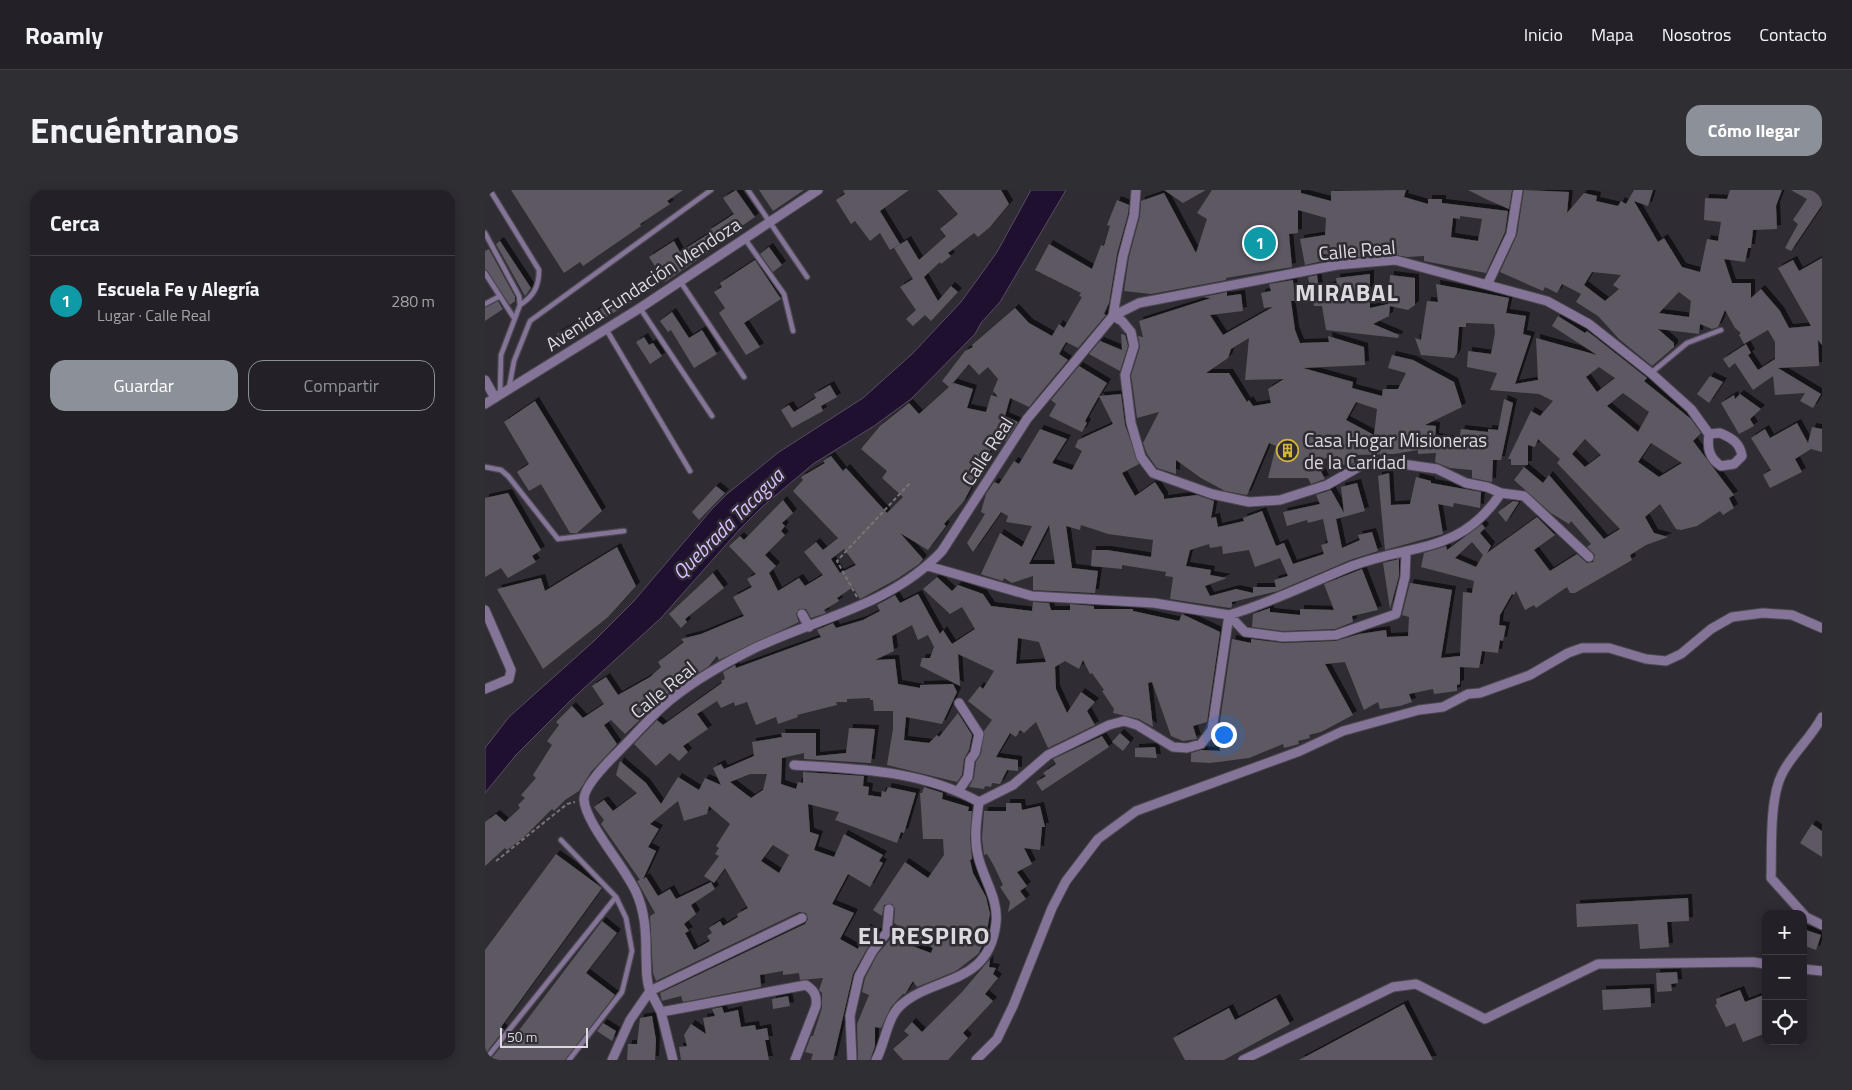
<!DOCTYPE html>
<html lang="es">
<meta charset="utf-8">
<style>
:root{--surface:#232127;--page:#2f2e33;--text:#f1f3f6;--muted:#a3a3a7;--line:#403e44;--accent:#8c9099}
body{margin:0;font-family:"Titillium Web",sans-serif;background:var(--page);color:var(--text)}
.controls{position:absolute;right:15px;bottom:15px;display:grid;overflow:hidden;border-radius:10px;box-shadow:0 2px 12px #0003}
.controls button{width:45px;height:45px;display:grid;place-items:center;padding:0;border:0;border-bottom:1px solid var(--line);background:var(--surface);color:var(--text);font:25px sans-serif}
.scale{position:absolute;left:15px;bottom:12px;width:88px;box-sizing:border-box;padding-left:5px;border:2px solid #dcdadf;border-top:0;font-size:14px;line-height:18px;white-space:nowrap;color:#dcdadf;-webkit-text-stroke:4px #2f2c34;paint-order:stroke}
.you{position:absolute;left:738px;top:544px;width:18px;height:18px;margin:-12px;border:4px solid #fff;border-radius:50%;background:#1a73e8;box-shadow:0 0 0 8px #1a73e833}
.badge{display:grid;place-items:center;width:32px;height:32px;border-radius:50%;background:var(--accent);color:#fff;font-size:16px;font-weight:700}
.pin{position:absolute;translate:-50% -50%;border:2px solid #fff;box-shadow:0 1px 5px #0006}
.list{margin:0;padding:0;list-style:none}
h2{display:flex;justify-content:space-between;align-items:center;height:65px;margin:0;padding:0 20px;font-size:21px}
h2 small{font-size:16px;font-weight:400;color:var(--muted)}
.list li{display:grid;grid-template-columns:32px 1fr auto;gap:15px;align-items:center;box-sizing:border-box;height:90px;padding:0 20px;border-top:1px solid var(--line)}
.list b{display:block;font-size:19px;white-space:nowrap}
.list p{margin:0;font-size:16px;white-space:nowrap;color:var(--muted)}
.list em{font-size:16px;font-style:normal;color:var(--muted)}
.actions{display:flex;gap:10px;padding:15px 20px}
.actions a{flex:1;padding:11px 0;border:1px solid var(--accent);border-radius:15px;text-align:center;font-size:18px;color:var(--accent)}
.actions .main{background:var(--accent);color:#fff}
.icon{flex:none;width:28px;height:28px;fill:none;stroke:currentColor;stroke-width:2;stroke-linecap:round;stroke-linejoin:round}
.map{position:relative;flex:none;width:1337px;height:870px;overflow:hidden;border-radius:15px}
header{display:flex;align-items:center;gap:30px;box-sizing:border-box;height:70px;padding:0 25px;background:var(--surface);border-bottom:1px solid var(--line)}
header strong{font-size:24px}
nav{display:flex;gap:28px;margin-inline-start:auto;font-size:18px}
.intro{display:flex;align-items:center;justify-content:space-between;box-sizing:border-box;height:120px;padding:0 30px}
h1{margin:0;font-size:35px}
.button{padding:12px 22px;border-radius:15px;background:var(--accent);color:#fff;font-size:18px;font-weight:700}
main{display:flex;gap:30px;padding:0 30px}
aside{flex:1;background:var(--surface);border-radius:15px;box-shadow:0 2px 12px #0003}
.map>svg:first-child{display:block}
.water{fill:#20102f;stroke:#584d64}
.building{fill:#5d5962;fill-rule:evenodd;filter:url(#shadow)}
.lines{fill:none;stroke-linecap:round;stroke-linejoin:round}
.lane-casing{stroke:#4b484f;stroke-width:7}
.street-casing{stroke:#4b484f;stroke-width:11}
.path{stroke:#77757b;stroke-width:2;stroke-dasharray:4 2.5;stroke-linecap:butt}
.lane{stroke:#847497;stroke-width:4.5}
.street{stroke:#847497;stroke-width:9}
.labels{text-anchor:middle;stroke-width:5;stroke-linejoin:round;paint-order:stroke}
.street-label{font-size:19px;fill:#dcdadf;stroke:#2f2c34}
.poi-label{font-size:19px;fill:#dcdadf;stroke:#2f2c34;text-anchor:start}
.water-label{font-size:20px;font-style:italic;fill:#dbbefd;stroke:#2f2c34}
.district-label{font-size:24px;font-weight:bold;letter-spacing:1px;fill:#dcdadf;stroke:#2f2c34}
</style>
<header>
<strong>Roamly</strong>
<nav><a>Inicio</a><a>Mapa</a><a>Nosotros</a><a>Contacto</a></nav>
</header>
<div class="intro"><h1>Encuéntranos</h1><a class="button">Cómo llegar</a></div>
<main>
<aside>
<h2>Cerca<small></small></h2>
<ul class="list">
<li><span class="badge" style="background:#0f9aa8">1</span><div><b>Escuela Fe y Alegría</b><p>Lugar · Calle Real</p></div><em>280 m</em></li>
</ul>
<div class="actions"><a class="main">Guardar</a><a>Compartir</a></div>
</aside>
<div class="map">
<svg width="1337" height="870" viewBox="0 0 1337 870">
<defs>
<filter id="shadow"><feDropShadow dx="4" dy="-4" stdDeviation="0" flood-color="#0009"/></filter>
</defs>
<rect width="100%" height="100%" fill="#2f2c34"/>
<path class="water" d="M546 0H581L515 112 496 133 490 144 426 209 389 236 328 274 277 317 254 340 176 428 85 511 31 565 0 603V558L24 527 109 451 149 411 227 319 242 304 294 262 378 208 427 164 476 112 497 83 512 62Z"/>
<path class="building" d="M26 0H198L182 11 185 14 155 34 156 36 98 76 95 72 79 83Z
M251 0 270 27 222 60 224 62 180 92 164 67 189 51 195 62 225 43 223 41 249 24 238 8Z
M274 0H319L288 21Z
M358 0H424L395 21 415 54 405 60 395 43 385 51 370 31 366 34 351 10 360 4Z
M452 0H516L524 14 505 37 493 47 489 43 463 63 466 66 456 74 455 72 439 87 453 111 466 96 473 102 446 131 440 125 428 136 421 129 431 120 415 97 428 89 409 58 422 50 434 70 461 46 455 39 473 24Z
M679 0H721L698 13Z
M727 0H816V3L846 11V1L921 0 919 7 943 14V9H957V13L1023 21 1020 42 1001 83 939 71V66L922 67 877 59 876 67 864 68V65L836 64 837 71 820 75 815 49 840 45 841 28 813 20V43L804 44 807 77 741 88V90L666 104 639 101 644 67 655 26 656 11 679 3 711 63 722 29 712 23ZM975 26 997 29 993 51 966 47 968 28 975 29Z
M983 0H1027L1024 19 1003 10Z
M1039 0 1084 2 1082 23 1099 3 1112 6 1111 11 1133 16 1136 11 1141 14 1149 0H1168L1163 16 1149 11 1173 52 1179 48 1197 77 1215 82 1222 49 1233 51 1236 32 1219 30 1220 8 1242 9 1245 0H1297L1291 16 1292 39 1268 40 1266 58H1263L1260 72 1239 69 1247 93H1266V108L1276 99 1295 121 1304 138 1326 136 1293 78 1308 70 1314 81 1337 68V155L1333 150 1334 176 1293 178 1336 204 1328 218 1315 211 1320 203 1290 205 1288 186 1268 200 1250 173 1244 178 1238 169 1261 154 1266 163 1263 165 1273 180 1290 169V152L1283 140 1259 154 1254 145 1256 143 1250 138 1240 120 1233 137 1227 139 1215 134 1214 144 1173 139 1189 153V157L1167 176 1134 149 1113 126 1091 112 1096 104 1077 94 1072 103 1060 97 1058 101 1015 82 1032 45ZM1107 82 1136 85 1128 95 1134 99 1120 111 1099 95ZM1194 102 1206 111 1204 127 1174 123Z
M1306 0H1337V15L1306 61 1300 58 1313 34 1308 30 1322 9Z
M632 10 644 15 643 24 632 64 624 113 619 124 621 125 593 158 581 152 574 164 583 170 544 217 525 208 520 226 533 232 521 251 512 248 479 311 459 334 461 336 443 360 415 343 438 369 434 374 412 389 375 409 368 397 352 408 354 411 339 420 341 423 326 428 321 419H314L311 424 314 432 234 470 232 466 224 476 182 504 140 544 126 530 119 535 132 554 106 582 94 601 80 610 69 621 67 619 38 648 22 660 20 658 0 676V632L11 624 20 632 35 618 33 615 40 608 36 605 51 588 48 585 67 555 62 551 74 535 71 532 87 516 98 528 119 514 107 496 121 487 133 505 165 487 176 477 173 472 199 452 196 449 216 444 259 426 248 407 267 397 262 389 271 384 244 356 255 346 259 350 298 310 308 323 297 333 300 336 296 341 300 345 280 365 291 376 284 383 293 401 314 388 320 396 338 385 319 362 331 352 338 360 353 348 308 301 318 290 316 287 340 273 338 271 346 266 358 281 361 278 402 323 418 307 397 288 402 281 376 259 395 236 424 213 434 224 464 197 457 191 480 161 488 157 487 155 530 118 544 133 567 146 574 134 579 138 597 107 594 106 596 103 550 80 564 54 607 79 616 55 619 56 625 36 622 35ZM484 174 494 185 503 177 513 189 508 201 513 207 506 205 501 222 482 218 488 199 469 193 467 194ZM359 359 371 375 355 383 346 369Z
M15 51 46 98 40 106 11 54Z
M284 57 297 75 288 82 275 64Z
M4 59 30 107V111L25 115 0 79V61Z
M270 70 296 109 259 133 275 157 261 165 234 123 240 118 229 102 237 97 235 93Z
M885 84V118L903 114 905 85 930 88V115L923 120 905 116 904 126 888 134 914 145 913 148 841 140 837 116H829L823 87 832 85 834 98 852 94 851 88Z
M808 90 810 111H806L810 140 815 153 844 152 843 146 879 157 880 175 818 178 868 192 867 198 897 206 898 199H913L921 183 903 178 907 165 928 170 969 192 977 217 940 235 951 236 950 247 974 251 976 239 1003 242V239L1013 240 1019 209 1028 213 1016 270H1008L1007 292 987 288V280L965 278 950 272 951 263 933 264V260L909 264 869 265V273L865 274 854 275 853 266 830 270 840 289 826 294 823 288H783L791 256 784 253 762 305 740 301 716 288 691 270V284L672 278 662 264 658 253 674 222 652 228 647 191 646 186 655 157 653 146 658 147 654 131 726 108 718 107 742 102V106L756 104 758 121 725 125 738 145 788 117 779 118 776 103 786 101 784 94ZM764 148 760 190 799 189 783 199 786 213 768 216 764 210 762 212 744 183H721L743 168 746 159ZM871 212 892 219 889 245 861 230Z
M951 94 1024 108 1021 123 1041 126 1038 144 1046 146 1030 194 1053 190 1051 148 1112 165 1067 136 1073 126 1100 143 1102 141 1110 147 1162 188 1159 191 1206 229 1216 243 1208 251 1249 305 1244 308 1249 318 1238 325 1235 321 1212 336 1196 340 1191 339 1175 314 1160 327 1169 343 1183 347 1161 355 1145 365 1147 370 1090 403H1085L1082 397 1051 418 1049 415 1040 420 1031 401 1029 405 1027 404 1015 425 1014 435 1021 436 1018 451 1015 450 1013 463 997 461 994 478 975 477V494L972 495V501L949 504 948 499 924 504 927 512 915 516 895 519 893 512 879 520 860 472 840 474 868 525 836 542 824 545 825 548 813 551 814 554 799 558 798 554 764 568 725 573 706 572V563L716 560 735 561 734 552 738 551 735 531 747 449 766 453V449L798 453 851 451 874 444 901 440 902 447 923 446 924 427 917 425 925 393 967 400 956 468 975 466 978 402 987 403 989 391 936 377 939 363 961 356 962 360 997 334 1000 338 995 343 1006 356 1002 363 1052 327 1070 345 1049 360 1065 381 1092 364 1102 373 1108 372 1110 365 1102 357 1106 354 1086 331 1084 334 1066 323 1029 290 1039 277 1058 293 1064 285 1119 349 1135 339 1072 273 1075 269 1053 249 1050 257 1043 255V275H1026V269H1023L1046 221 1055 226 1068 211 1054 204 1005 200 1012 183 982 177 983 161 1006 164 1010 143 1009 134 981 133V137H974L972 163 969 168 936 165 930 148 936 150 942 111 953 112ZM1114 177 1130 188 1112 202 1101 187ZM1138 203 1164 222 1153 242 1122 216ZM1100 249 1116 265 1100 277 1087 264ZM1166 253 1197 273 1174 287 1153 272ZM987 352 998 365 991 377 970 368Z
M142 103 147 112 77 153 72 144Z
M13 111 18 119 0 131V118Z
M187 122 204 148 217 140 232 164 209 178 186 140 183 142 175 131Z
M636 144 640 145 643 156 635 181 604 164 615 151 637 160Z
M159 147 164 155 168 153 177 166 165 174 151 152Z
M594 176 622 193 614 206 636 204 640 235 654 274 637 283 650 306 670 292 679 306V309L712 305 729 311 726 328 731 327 733 337 759 331 758 328 777 321 791 356 799 353 808 374 839 364 836 355 843 353 838 329 823 333 822 330 802 336 798 322 835 314 831 305 846 300 859 323 856 297 872 293 880 321 851 329 857 358 875 350 873 345 887 342 893 361 865 370 793 401 747 412V417L745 418 685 409 688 387 680 386 681 382 637 375V379L606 376 607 360H622L666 367 668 350 623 344 596 335 595 340 581 336 587 378 613 381 610 403 548 400V386L527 393 519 388 518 391 498 385 496 384 515 343 537 357 547 336 521 332 523 326 516 322 488 362 482 353 500 324 496 322 501 304 509 292 514 294 529 271 534 274 555 239 582 249 567 273 587 280 597 261 590 257 593 250 628 234 614 206 600 231 602 233 597 242 564 226 571 214 566 210ZM564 335 570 374H544ZM724 354 725 358 737 356 738 364 764 360 770 377 795 368 803 386 789 390 791 397H768V403L751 399 725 406 720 396 742 388 725 385 726 380 701 376 705 360Z
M1225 186 1238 192 1224 213 1212 204Z
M345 195 352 207 336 216 338 221 307 238 296 220 304 215 309 222 331 208 329 204Z
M1255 204 1276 219 1265 229 1269 236 1254 244 1236 213 1249 205 1250 209Z
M50 211 117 321 92 343H85L56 294 44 301 32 282 44 274 19 232Z
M1312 233 1323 253 1327 237 1337 239V262L1326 259 1310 269 1317 282 1285 298 1278 285 1286 280 1266 248 1280 239 1285 248Z
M904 283 906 315 925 314 931 287 946 291V293L996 302 995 318 969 313 968 317 953 314 958 344 900 360 893 286Z
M231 296 240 303 214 330 207 322Z
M23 303 56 360 47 366 51 372 23 388 16 378 0 387V308Z
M1028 311 1034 312 1021 332 1013 322Z
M132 357 151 396 123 427 58 479 12 399 56 388 60 401Z
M914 369V386L905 419 898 373Z
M877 379 893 420 867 426 868 432 850 439 798 441 767 437 768 424 785 418V422L815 425V419L849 420 839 394Z
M228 383 239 398 200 429 202 432 196 438 184 424Z
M452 387 467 401 473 395 498 404 506 416 547 421 548 412 564 413 566 420H585V414L609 416V419H648V421L694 431 697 424 735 442 722 532 708 536 712 549 698 551 686 546 667 492 663 493 668 537 654 529 628 523 629 519 617 501 619 500 607 483 605 484 598 470 594 479 580 471 570 477 571 499 582 523 596 502 610 512 602 521 610 535 563 558 551 532 539 543 535 540 531 547 525 543 511 567 533 570V581L522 580 515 594 507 593 506 597 500 596 499 599 484 597 489 588 491 572 496 564 499 541 507 530 483 511 495 496 498 499 509 481 473 464 475 496 435 476 437 468H445L449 457 443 445 433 450 427 435 407 446 409 461 390 470 410 469 413 494 435 498V495L468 494 472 502 457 534 421 527 419 550 444 553 452 545 454 547 473 523 487 545 484 560 479 569 477 585 472 592 402 575 408 539V521H389L388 510H385V508L362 509V512H351L352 515 312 525 313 527 293 534 291 527 271 535 262 512 250 516 249 512 236 518 232 511 212 524 223 539 198 556 203 562 194 571 185 563 171 576 149 554 172 530 178 535 237 493 236 491 240 489 238 482 250 475 251 478 336 447 332 440 348 433 351 438 378 430 395 421 392 415 410 405 415 413 433 404 455 444 458 440 467 454 490 439 477 417 465 424 438 399ZM533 448 554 452 561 472 531 474Z
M364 538 390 539 386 573 319 569V563L297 568 296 594 311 599 313 592 318 593V582L333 583 379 586 378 596 384 597 383 605 396 607 397 601 401 602 403 597 431 603 419 643 416 642 412 653 350 630 354 622 323 614 325 642 334 645 329 660 349 667 359 644 398 665 394 671 398 673 385 697 363 684 347 714 369 723 355 749 373 759 381 738 394 743 382 759 368 784 348 870H326L328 864 320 862 326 846H328L337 818V803L334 800 338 788 315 790 314 783 298 785V781L275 785 276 797 198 812 196 806 177 811 175 803 320 734 323 729 321 723 314 722 171 791 168 783 165 726 170 723 152 691 155 690 116 634 119 630 109 617 119 610 128 621 152 603 131 585 135 571 161 593 176 614 193 587 214 600 220 588 236 595 228 578 236 574 239 579 269 566 267 552 297 547 296 543H331V566L361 563ZM265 584H282L278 600 266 608 245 592ZM193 611 199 631 222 624 224 616 245 634 231 656 234 658 230 664 234 666 219 686 229 693 240 678 263 718 252 724 253 727 238 736 235 731 224 738 227 743 222 746 225 751 209 760 200 743 204 741 199 734 211 724 206 715 230 699 226 692 191 709 185 699 173 706 161 687 158 689 171 661 163 657 174 639 165 634ZM288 655 304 665 294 683 276 671Z
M635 543 645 552 638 561 627 552Z
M617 546 624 557 557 601 551 592 561 586 558 583 571 574 568 569Z
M670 557 672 568 650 567V558Z
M439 597 458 603 457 609 484 617 483 621H487L485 648 487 669 485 670 488 683 501 707 505 724 500 751 493 764 471 781 432 797 428 791 420 804H418L406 817 396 838 390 837V856L385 870H373L372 834 384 805 377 802 380 788 392 765 406 748 446 763 448 758 409 733 410 719 407 714 399 715 397 726 388 720 420 672 443 688 459 665 458 649H438L435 603H437Z
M521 613H536L537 620 555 616 560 637H557L555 660 539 658 547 674 532 682 542 696 535 701 541 709 523 722 525 712 515 697 518 695 509 676 502 664 499 665 497 648 499 621H521Z
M1327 634 1337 641V667L1315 653Z
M71 664 117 698 16 837 19 840 0 864V760Z
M1203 708 1204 731 1182 732 1184 757 1155 759 1153 734 1092 737 1091 714Z
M117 731 132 743 101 783 130 805 80 870H5L26 845 29 847Z
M1318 739 1336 745 1331 760 1318 755Z
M505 769 504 777 511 778 508 784 513 788 500 804 508 811 478 843 483 848 463 870H418L408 859 424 845 419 841 427 832 437 842 477 802Z
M1192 782 1193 793 1186 794 1187 801 1172 802 1171 783Z
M1165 798 1166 817 1118 820 1117 800Z
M1255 800 1260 812 1281 804V824L1277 825 1281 843 1258 852 1250 833 1241 837 1230 815 1232 814 1231 809Z
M303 806 305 816 288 819 287 809Z
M791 808 805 834 739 870H700L688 848 744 818 750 830Z
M919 814 948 870H814L835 859Z
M237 817 239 823 253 820 256 837 270 835 271 840 282 838 284 850H280L284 870H196L194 857 202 856 199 845 206 834 221 844 218 828 230 826 227 819Z
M167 826 171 850 170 870H142L143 854H152L155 828Z
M118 833 131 841 127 851 112 841Z"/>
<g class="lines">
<defs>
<path id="lane" d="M5 0 54 80C54 96 49 106 35 115
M263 0 322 87
M0 43 34 106 35 115 16 165 15 204
M260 49 299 104 308 141
M0 83 29 128
M195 91 259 187
M0 114 15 106
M155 118 227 226
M121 139 205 281
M1166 183 1202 153 1236 140
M24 198 29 171 45 131 226 0
M0 277 16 280 23 286 73 349 139 341
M76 650 131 707 141 728 147 761 137 802 84 870
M0 870 131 707"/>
<path id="street" d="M651 0 649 25 638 66 628 126 637 131 646 142 649 156 640 185 646 233 656 267 668 283 727 304 764 312 795 310 842 295 879 274 903 272 952 279 981 293 1002 297 1016 303 1039 306 1104 367
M1003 93 1026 44 1033 0
M0 190 10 208
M0 214 155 118 333 0
M1235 243C1247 248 1255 253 1257 266L1249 274 1236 276C1224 268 1222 258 1224 244Z
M443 376 547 406 669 413 744 425 760 442 798 447 851 445 911 424 920 387 921 363
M0 420 26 480 24 489 0 499
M317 424 324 437
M1337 527C1326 548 1306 565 1297 584 1284 609 1287 660 1286 688L1321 727 1337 735
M309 575C373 579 437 580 494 612
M474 600 483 587 485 570 490 563 494 544 474 513
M1318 779 1337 781
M176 822 188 870
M127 870 145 830 165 801C160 788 162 778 161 764 161 743 160 721 151 702 140 677 101 634 99 610 98 597 122 573 131 564 146 549 160 533 176 518 202 494 236 475 268 459 332 428 407 415 457 361L542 229 628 126 654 113 852 75 910 70 1062 111 1104 134 1166 183 1206 219 1224 244
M310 870 331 816C332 806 330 801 321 795L176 822 165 801 317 728
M367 870 365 826 374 786 387 762 402 742 404 719
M391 870C400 854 402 827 416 815 450 785 504 796 511 733 514 707 496 686 492 661 489 644 492 628 494 612L528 595 563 565 624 535 639 531 652 535 688 557 702 558 716 554 727 540 744 425C788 412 825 393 867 376 927 353 975 365 1016 303
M491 870 512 849 528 816 567 718 581 691 613 649 651 621 815 561 858 541 934 520 958 517 983 504 995 503 1045 485 1083 463 1097 458H1124L1161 469 1181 471 1196 464 1226 439 1247 427 1278 423 1307 425 1337 438
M758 870 908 797 931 794 1000 829 1113 774 1268 772 1281 774"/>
</defs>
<use href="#lane" class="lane-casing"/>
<use href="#street" class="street-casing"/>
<path class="path" d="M372 407 352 371 425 293
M11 671 82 614 90 612"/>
<use href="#lane" class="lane"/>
<use href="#street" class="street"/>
</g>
<defs>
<symbol id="building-ring" viewBox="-11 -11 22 22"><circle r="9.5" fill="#2f2c34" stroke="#d4b635" stroke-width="1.5"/><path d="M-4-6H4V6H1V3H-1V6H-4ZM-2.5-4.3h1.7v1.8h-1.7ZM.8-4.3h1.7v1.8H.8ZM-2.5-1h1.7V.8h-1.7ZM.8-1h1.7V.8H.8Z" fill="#d4b635"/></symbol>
</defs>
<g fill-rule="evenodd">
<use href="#building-ring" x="790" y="248" width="25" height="25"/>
</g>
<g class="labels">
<g class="street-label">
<text transform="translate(872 60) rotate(-5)" y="7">Calle Real</text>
<text transform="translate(158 94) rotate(-33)" y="7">Avenida Fundación Mendoza</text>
<text transform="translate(502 261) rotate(-57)" y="7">Calle Real</text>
<text transform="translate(178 500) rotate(-39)" y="7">Calle Real</text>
</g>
<g class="poi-label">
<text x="819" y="257">Casa Hogar Misioneras<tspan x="819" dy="22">de la Caridad</tspan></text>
</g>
<g class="water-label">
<text transform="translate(243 334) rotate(-45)" y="7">Quebrada Tacagua</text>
</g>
<g class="district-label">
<text x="862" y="111">MIRABAL</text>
<text x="439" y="754">EL RESPIRO</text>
</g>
</g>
</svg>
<div class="controls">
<button>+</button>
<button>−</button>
<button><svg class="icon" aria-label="locate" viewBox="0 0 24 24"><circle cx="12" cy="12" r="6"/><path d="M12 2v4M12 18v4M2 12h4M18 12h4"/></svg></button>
</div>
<div class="scale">50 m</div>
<div class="you"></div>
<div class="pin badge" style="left:775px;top:53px;background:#0f9aa8">1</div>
</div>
</main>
